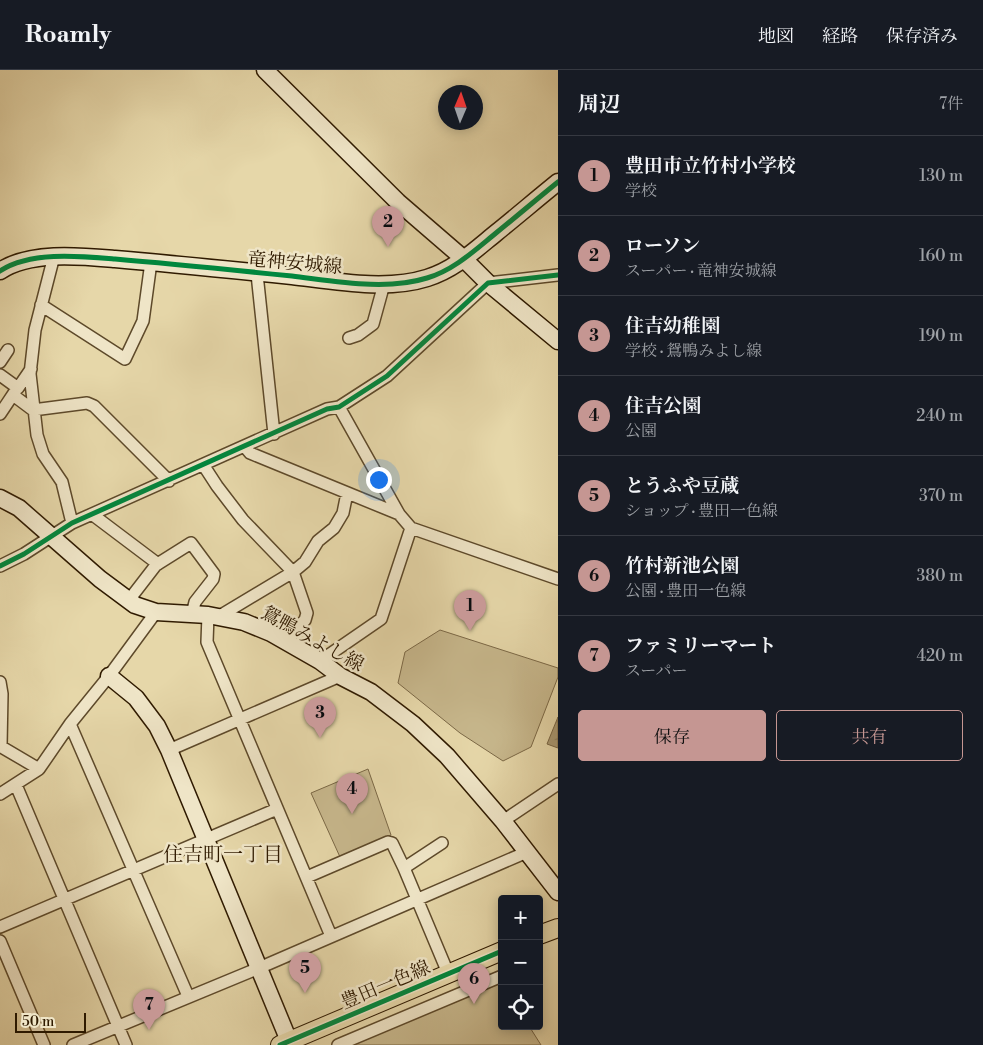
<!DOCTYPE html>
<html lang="ja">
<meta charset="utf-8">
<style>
:root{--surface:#171b24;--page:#20242c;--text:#f1f3f6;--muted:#9ea1a6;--line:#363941;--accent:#c59692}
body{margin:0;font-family:"Libre Bodoni","Noto Serif JP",serif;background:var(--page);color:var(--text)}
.controls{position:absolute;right:15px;bottom:15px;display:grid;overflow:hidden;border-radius:5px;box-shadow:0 2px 12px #0003}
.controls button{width:45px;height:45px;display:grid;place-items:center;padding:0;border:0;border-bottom:1px solid var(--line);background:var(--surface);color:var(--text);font:25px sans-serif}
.compass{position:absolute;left:438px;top:15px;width:45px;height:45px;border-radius:50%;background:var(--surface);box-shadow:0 2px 12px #0003;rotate:2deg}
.scale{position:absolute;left:15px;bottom:12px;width:71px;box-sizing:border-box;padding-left:5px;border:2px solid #2f1a00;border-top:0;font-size:14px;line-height:18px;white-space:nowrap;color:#2f1a00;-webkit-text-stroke:4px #efe5c7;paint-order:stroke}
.you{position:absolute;left:378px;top:409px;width:18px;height:18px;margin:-12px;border:4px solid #fff;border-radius:50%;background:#1a73e8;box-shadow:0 0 0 8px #1a73e833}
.badge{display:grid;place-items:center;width:32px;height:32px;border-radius:50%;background:var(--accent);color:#111;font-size:16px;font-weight:700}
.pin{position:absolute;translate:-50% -41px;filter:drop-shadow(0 1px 2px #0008)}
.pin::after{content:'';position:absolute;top:26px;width:18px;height:15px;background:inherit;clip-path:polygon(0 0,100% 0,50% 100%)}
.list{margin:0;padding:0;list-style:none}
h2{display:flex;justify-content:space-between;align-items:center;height:65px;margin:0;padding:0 20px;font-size:21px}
h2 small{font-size:16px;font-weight:400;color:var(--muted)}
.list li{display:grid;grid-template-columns:32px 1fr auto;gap:15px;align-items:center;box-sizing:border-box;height:80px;padding:0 20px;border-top:1px solid var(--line)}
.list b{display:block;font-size:19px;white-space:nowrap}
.list p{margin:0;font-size:16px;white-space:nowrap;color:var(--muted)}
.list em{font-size:16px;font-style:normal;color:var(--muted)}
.actions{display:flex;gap:10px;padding:15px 20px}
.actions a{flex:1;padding:11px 0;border:1px solid var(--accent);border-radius:5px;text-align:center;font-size:18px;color:var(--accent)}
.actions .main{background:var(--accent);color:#111}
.icon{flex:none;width:28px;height:28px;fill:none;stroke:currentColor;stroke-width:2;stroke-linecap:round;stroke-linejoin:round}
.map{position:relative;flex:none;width:558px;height:975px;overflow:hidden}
header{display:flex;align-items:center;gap:30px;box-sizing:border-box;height:70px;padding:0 25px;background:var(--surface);border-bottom:1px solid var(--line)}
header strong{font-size:24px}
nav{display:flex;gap:28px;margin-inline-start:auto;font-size:18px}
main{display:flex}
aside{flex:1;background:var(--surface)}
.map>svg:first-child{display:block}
.park{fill:#c7b78c;stroke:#7b6846}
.water{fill:url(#water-ripples);stroke:#786543}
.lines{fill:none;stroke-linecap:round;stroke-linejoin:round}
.street-casing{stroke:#5d492a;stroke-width:14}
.secondary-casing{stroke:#2f1a00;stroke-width:19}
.primary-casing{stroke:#2f1a00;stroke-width:20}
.street{stroke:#efe5c7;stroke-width:11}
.secondary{stroke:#efe5c7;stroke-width:16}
.primary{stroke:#e6d7a9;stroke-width:18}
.cycleway-casing{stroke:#efe5c7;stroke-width:8}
.cycleway{stroke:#00873e;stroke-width:5}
.labels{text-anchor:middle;stroke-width:5;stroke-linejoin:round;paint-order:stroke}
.street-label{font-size:19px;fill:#2f1a00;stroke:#efe5c7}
.neighbourhood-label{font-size:20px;fill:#2f1a00;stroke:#efe5c7}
</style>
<header>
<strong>Roamly</strong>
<nav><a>地図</a><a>経路</a><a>保存済み</a></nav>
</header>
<main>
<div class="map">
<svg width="558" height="975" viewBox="0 0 558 975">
<defs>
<pattern id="water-ripples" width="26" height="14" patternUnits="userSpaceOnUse" patternTransform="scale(1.25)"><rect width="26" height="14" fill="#a89770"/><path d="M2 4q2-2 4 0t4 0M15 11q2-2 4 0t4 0" fill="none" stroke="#897a5a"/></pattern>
</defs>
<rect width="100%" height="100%" fill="#e6d7a9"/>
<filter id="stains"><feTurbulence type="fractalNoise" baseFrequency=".004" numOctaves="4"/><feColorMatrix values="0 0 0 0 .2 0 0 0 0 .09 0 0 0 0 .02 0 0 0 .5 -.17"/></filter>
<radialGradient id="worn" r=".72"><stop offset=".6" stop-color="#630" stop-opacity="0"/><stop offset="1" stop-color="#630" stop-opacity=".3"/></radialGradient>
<path class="park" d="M440 560 558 598V607L531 677 503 691 460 663 398 613 405 582Z
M368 699 391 765 340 787 311 723Z
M501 910 502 956H529L541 975H353Z"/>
<path class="water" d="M558 647V678L547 674Z"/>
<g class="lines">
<defs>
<path id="street" d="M54 186 35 260 30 304 37 365 43 384 62 412 72 453
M257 204 274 364
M41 235 125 289 143 251 151 192
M349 268 358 265 373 254 384 214
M0 292 8 280
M0 305 18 318 31 299
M13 325 33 340 87 333 94 336 169 411
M339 337 399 444 411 458 558 509
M0 344 16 320
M245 377 250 383 399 444
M204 396 217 416 243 450 293 502 307 543 305 550 284 571
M93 445 158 494
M0 496 24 484 72 453 327 339 339 337 387 306 488 213 558 205
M129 530 156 495 191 473 214 504 213 509 195 532 192 544
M208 545 207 572 331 866
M218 547 293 502 305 492 318 471 334 458 343 443 347 423
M320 591 381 549 411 458
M0 612 2 624 1 676
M70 654 188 926
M0 676 39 699
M169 680 340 606
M16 715 126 975
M0 724 39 699 70 654 109 606 156 542
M503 751 558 714
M404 798 442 773
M307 807 388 772 392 773 404 798 448 903
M0 857 277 739
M0 871 44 975
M73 975 259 898 527 782
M338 975 502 906"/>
<path id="secondary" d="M265 0 398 132 464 189 488 213 558 271
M0 201C30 181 80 186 115 189 174 194 233 200 292 206 334 211 386 221 427 208 454 200 475 180 496 163 517 146 537 129 558 112
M0 428 19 438 100 509 135 535 156 542 208 545 244 552 271 563 320 591 340 606 371 622 413 654 447 686 503 751 558 822
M109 606 136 628 157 656 169 680 289 971"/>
<path id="primary" d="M539 865 558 858
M280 975 502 881"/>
</defs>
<use href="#street" class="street-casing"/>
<use href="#secondary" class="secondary-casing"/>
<use href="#primary" class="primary-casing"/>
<use href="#street" class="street"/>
<use href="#secondary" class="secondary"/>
<use href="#primary" class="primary"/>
<defs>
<path id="cycleway" d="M0 201C30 181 80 186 115 189 174 194 233 200 292 206 334 211 386 221 427 208 454 200 475 180 496 163 517 146 537 129 558 112
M0 496 24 484 72 453 327 339 339 337 387 306 488 213 558 205
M280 975 502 881"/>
</defs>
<use href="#cycleway" class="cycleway-casing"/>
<use href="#cycleway" class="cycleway"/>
</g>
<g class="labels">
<g class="street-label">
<text transform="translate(295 192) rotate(5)" y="7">竜神安城線</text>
<text transform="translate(313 568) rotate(29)" y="7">鴛鴨みよし線</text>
<text transform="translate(385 914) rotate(-23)" y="7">豊田一色線</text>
</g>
<g class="neighbourhood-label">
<text x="223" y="791">住吉町一丁目</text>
</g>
</g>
<rect width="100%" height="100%" filter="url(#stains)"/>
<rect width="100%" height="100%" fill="url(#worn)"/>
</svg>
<div class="controls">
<button>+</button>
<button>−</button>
<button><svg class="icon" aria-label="locate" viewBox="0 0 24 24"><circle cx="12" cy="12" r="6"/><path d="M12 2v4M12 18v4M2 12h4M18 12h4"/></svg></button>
</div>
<svg class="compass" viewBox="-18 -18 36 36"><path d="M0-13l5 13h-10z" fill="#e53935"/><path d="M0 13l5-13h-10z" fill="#9ea1a6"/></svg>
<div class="scale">50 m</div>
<div class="you"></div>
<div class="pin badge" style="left:470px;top:561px">1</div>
<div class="pin badge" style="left:388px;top:177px">2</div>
<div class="pin badge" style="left:320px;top:668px">3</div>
<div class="pin badge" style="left:352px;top:744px">4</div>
<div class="pin badge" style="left:305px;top:923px">5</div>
<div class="pin badge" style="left:474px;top:934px">6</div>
<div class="pin badge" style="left:149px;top:960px">7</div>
</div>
<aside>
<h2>周辺<small>7件</small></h2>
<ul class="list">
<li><span class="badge">1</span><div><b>豊田市立竹村小学校</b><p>学校</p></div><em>130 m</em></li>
<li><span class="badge">2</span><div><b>ローソン</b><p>スーパー · 竜神安城線</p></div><em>160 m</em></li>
<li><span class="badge">3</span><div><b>住吉幼稚園</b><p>学校 · 鴛鴨みよし線</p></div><em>190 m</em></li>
<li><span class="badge">4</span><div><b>住吉公園</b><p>公園</p></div><em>240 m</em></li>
<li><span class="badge">5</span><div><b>とうふや豆蔵</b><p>ショップ · 豊田一色線</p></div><em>370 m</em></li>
<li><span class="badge">6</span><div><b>竹村新池公園</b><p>公園 · 豊田一色線</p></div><em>380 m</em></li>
<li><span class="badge">7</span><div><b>ファミリーマート</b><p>スーパー</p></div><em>420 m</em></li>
</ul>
<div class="actions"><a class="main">保存</a><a>共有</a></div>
</aside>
</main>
